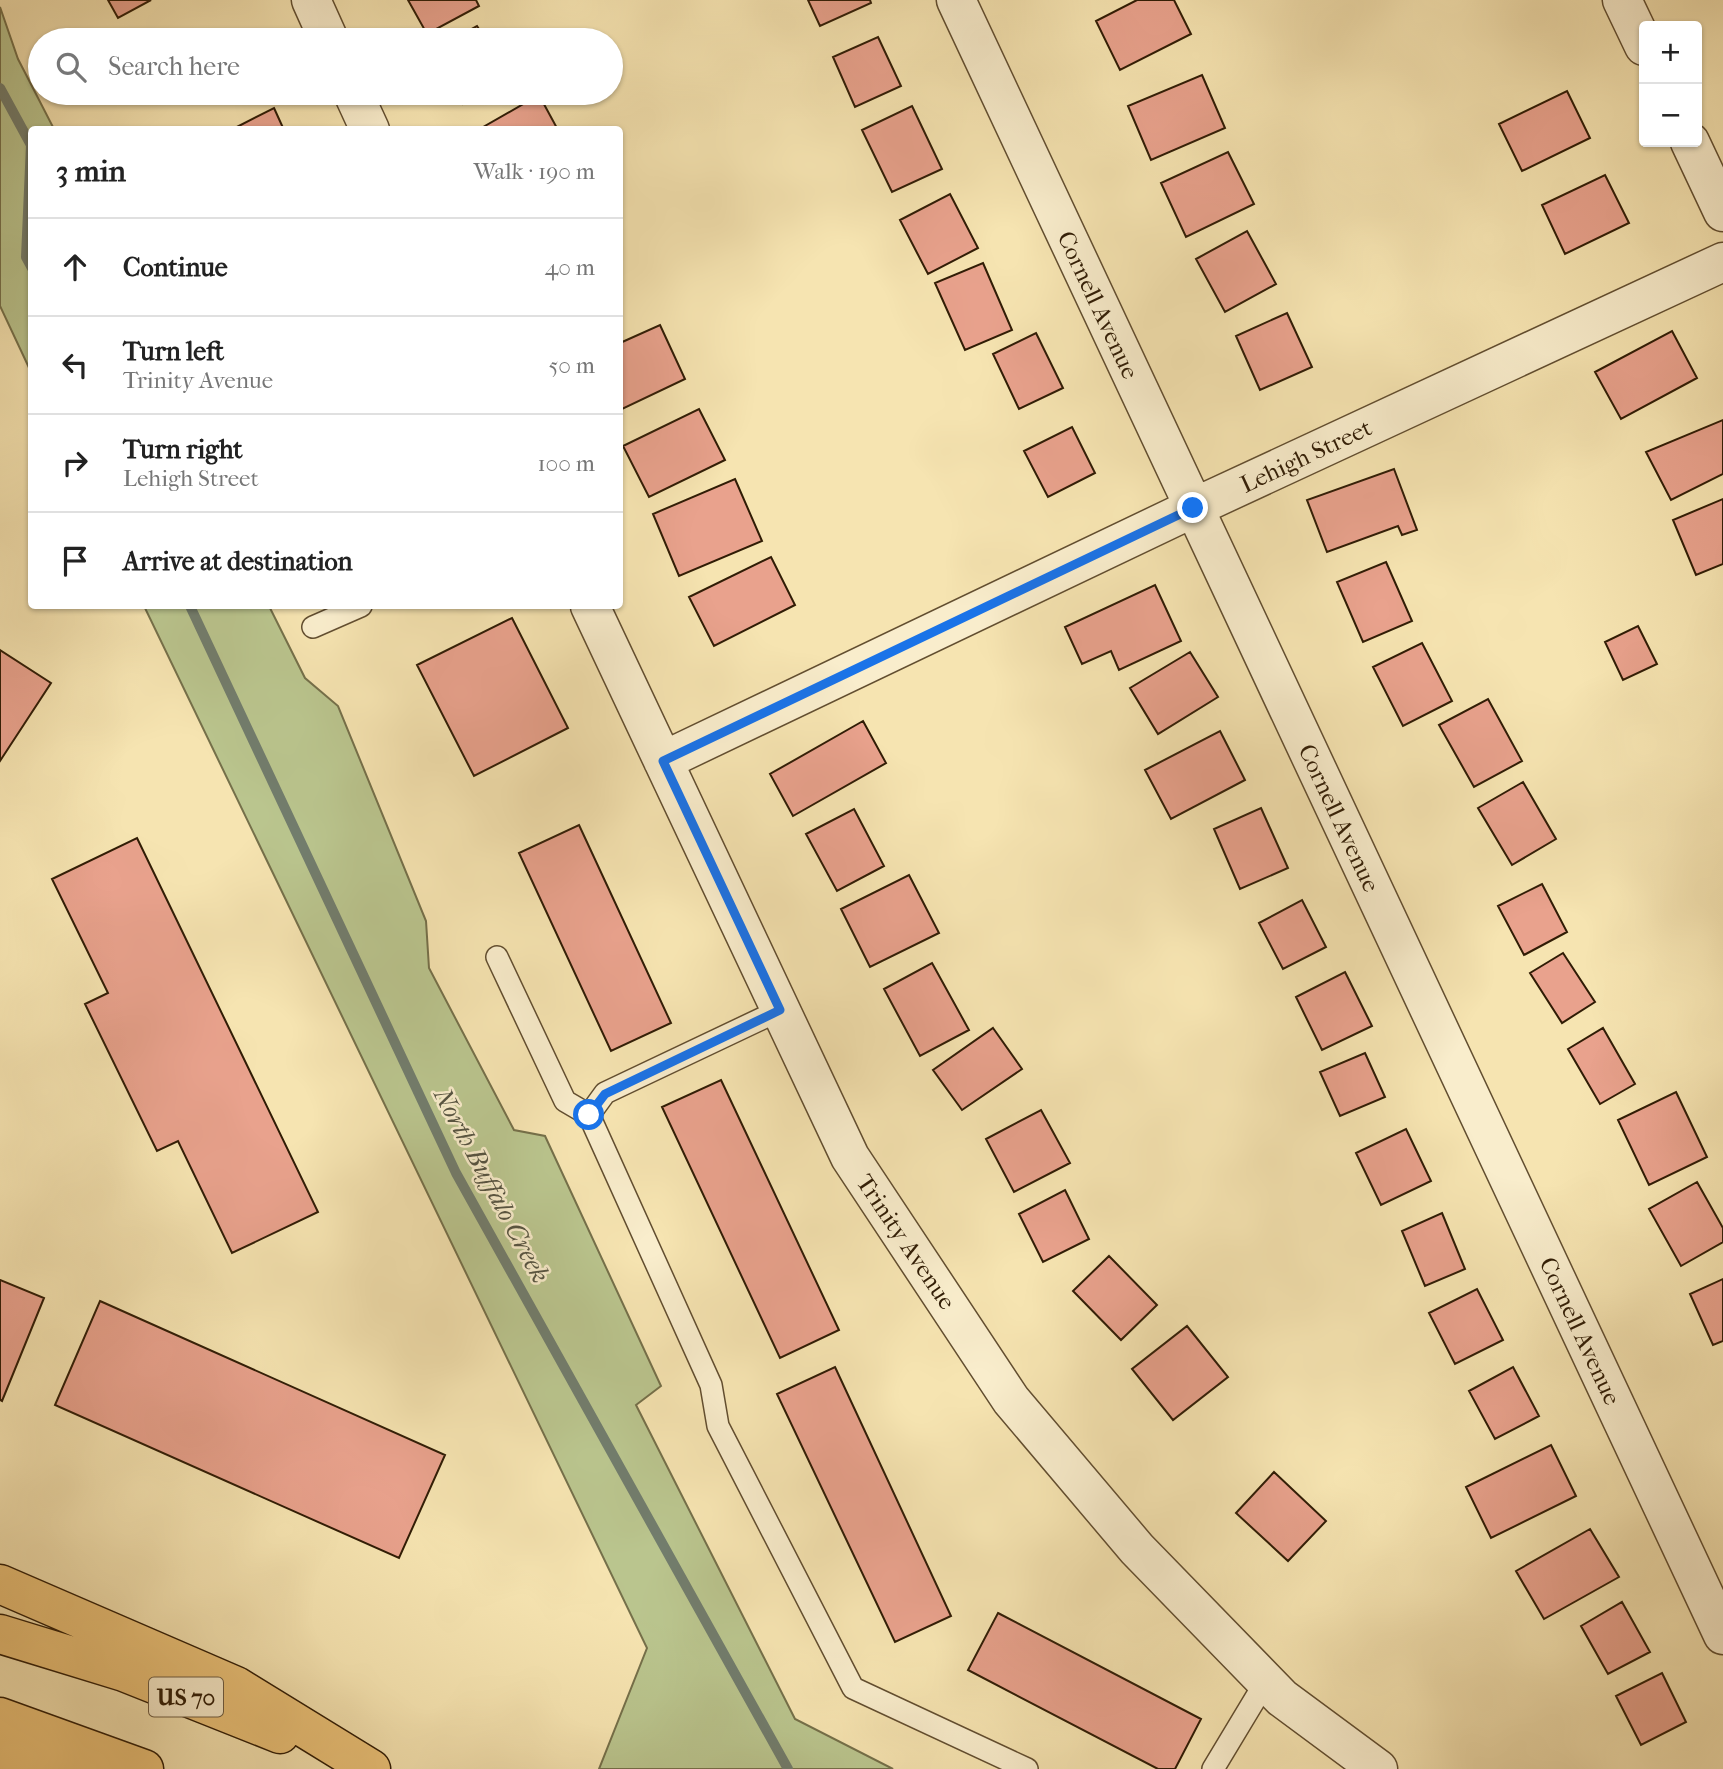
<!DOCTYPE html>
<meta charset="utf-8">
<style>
:root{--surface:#fff;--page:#f6f6f6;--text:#222;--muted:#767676;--line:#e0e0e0}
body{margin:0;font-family:"IM FELL French Canon",serif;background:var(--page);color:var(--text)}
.controls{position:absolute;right:21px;top:21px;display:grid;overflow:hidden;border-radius:7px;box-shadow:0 2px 5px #0004}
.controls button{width:63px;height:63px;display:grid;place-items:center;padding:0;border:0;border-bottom:2px solid var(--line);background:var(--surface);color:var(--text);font:35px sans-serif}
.stop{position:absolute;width:21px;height:21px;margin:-16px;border:5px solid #1a73e8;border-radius:50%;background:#fff}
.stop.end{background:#1a73e8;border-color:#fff;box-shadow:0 2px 7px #0008}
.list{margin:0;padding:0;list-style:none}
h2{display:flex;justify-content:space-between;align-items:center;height:91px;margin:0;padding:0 28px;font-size:30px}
h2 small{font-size:23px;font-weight:400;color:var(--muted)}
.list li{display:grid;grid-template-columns:46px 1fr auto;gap:21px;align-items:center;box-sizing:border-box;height:98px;padding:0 28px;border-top:2px solid var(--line)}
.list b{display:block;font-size:26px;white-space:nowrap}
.list p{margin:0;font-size:23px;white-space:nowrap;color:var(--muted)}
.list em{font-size:23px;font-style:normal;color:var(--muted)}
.icon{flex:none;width:38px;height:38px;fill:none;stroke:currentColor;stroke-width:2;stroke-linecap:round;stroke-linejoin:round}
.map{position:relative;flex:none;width:1723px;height:1769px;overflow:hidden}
.search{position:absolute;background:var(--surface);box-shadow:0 2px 5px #0004;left:28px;top:28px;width:595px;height:77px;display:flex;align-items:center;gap:18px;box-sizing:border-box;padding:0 24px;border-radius:38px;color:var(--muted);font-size:26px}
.panel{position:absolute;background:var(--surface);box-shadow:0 2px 5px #0004;left:28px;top:126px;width:595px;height:483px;border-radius:7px}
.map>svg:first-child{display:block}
.green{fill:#bac58e;stroke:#75704a;stroke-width:2}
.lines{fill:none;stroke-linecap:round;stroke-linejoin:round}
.stream{stroke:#727d6d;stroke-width:10}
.building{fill:#e9a28d;stroke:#301c05;stroke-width:2}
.lane-casing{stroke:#624e30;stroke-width:24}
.street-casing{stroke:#624e30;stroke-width:41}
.highway-casing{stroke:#301c05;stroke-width:41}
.lane{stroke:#f9edcc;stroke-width:21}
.street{stroke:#f9edcc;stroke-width:38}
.highway{stroke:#ebc278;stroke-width:38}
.route{stroke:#1a73e8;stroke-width:9}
.labels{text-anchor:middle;stroke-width:5;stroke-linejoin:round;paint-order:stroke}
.shield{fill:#f9edcc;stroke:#6c5b41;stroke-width:2}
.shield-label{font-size:23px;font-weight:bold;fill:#301c05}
.street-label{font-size:24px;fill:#301c05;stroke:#f9edcc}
.water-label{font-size:26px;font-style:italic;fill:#565442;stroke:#f9edcc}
</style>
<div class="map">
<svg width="1723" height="1769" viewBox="0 0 1723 1769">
<rect width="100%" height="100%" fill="#f6e4b1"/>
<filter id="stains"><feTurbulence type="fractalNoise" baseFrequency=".00286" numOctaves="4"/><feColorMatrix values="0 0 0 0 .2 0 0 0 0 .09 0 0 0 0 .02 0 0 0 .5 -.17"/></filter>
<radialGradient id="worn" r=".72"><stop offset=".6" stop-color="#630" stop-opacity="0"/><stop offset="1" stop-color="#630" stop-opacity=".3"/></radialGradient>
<path class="green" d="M0 7 18 59 54 129 32 130 31 372 0 306Z
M144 606H269L305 678 338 706 426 921 429 968 514 1130 545 1136 661 1386 636 1405 795 1719 893 1769H599L647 1648Z"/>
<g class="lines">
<path class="stream" d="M0 88 31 145 26 257 32 268
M190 606 456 1173 788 1769"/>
</g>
<path class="building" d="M108 0H151L118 18Z
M408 0H476L479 6 427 34Z
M808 0H870L871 3 820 26Z
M1137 0H1174L1191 34 1120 70 1096 21Z
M477 26 486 40H451Z
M878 37 901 86 855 107 833 57Z
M1202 75 1225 128 1151 160 1128 106Z
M1567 91 1590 138 1522 171 1499 124Z
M457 93H484L463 104Z
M539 95 558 130H478Z
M912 106 942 169 892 192 862 130Z
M274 108 284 130H231Z
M1228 152 1254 204 1186 237 1161 183Z
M1605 175 1629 223 1565 254 1542 205Z
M950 194 978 248 928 274 900 220Z
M1247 231 1276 284 1225 312 1196 259Z
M983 263 1012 330 965 350 935 283Z
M1287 313 1312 367 1260 390 1236 336Z
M660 325 685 379 620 410V343Z
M1672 331 1697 378 1621 419 1595 372Z
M1036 333 1063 388 1019 409 993 354Z
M699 409 725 460 649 497 623 446Z
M1723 420V474L1671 500 1646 452Z
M1072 427 1095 473 1048 497 1024 451Z
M1394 469 1417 530 1402 535 1398 526 1327 552 1307 500Z
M735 479 762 541 679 576 653 514Z
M1723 499V564L1696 575 1673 520Z
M771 557 795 605 714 646 689 597Z
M1386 562 1412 621 1363 642 1337 582Z
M1155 585 1181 641 1119 670 1111 651 1082 664 1065 627Z
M512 618 568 728 474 776 417 665Z
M1638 626 1657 664 1623 680 1605 642Z
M1422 643 1452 701 1403 726 1373 667Z
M0 650 51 683 0 761Z
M1190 652 1218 697 1158 734 1130 688Z
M1488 699 1522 761 1474 787 1439 725Z
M863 721 886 763 793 816 770 774Z
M1220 731 1245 780 1171 819 1145 770Z
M1523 782 1556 839 1512 865 1478 808Z
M1261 808 1288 868 1240 889 1214 829Z
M854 809 884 866 837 891 806 834Z
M579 825 671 1023 611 1051 519 853Z
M137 838 318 1212 232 1253 178 1141 157 1151 85 1004 108 993 52 879Z
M909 875 939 933 870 967 841 909Z
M1542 884 1567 932 1524 955 1498 906Z
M1302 900 1326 947 1283 969 1259 923Z
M1563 953 1595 1002 1562 1023 1530 973Z
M932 963 969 1030 920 1056 884 989Z
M1345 972 1372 1026 1322 1050 1296 997Z
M993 1028 1022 1069 962 1110 933 1070Z
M1603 1028 1635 1084 1600 1104 1568 1049Z
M1365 1053 1385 1097 1340 1116 1320 1072Z
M721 1080 839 1330 780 1358 662 1107Z
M1676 1092 1707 1157 1649 1185 1618 1120Z
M1041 1110 1070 1163 1014 1192 986 1139Z
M1406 1129 1431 1181 1381 1205 1356 1153Z
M1697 1182 1723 1228V1242L1681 1266 1649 1209Z
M1065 1190 1089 1239 1043 1262 1019 1214Z
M1442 1213 1465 1269 1425 1286 1402 1231Z
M1109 1256 1157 1305 1121 1340 1073 1291Z
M1723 1279V1341L1713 1345 1690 1294Z
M0 1280 44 1298 2 1401 0 1400Z
M1477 1289 1503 1340 1455 1364 1429 1313Z
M100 1301 445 1455 399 1558 55 1405Z
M1187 1326 1228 1377 1173 1420 1132 1369Z
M835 1367 951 1616 895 1642 777 1394Z
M1513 1367 1539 1416 1495 1439 1469 1391Z
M1551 1445 1576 1496 1491 1538 1466 1487Z
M1274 1472 1326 1521 1288 1561 1236 1513Z
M1590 1529 1619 1577 1544 1619 1516 1571Z
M1622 1602 1650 1652 1608 1674 1581 1626Z
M998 1613 1201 1719 1175 1769H1158L968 1670Z
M1662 1673 1686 1722 1641 1745 1616 1696Z"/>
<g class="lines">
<defs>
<path id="lane" d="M313 627 361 606
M497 957 565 1101 589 1115 711 1385 718 1426 853 1688 1027 1769
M589 1115 605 1093 780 1010
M1213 1769 1266 1681"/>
<path id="street" d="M311 0 329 40
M956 0 1723 1635
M1622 0 1644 46
M353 93 370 130
M1690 142 1723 212
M590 606 850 1157 1011 1400 1137 1549 1282 1698 1378 1769
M663 761 1193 508 1723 262"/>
<path id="highway" d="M0 1584 236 1686 371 1769
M0 1634 124 1672 280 1734
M0 1717 144 1769
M0 1754 82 1761"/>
</defs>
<use href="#lane" class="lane-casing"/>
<use href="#street" class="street-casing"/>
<use href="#highway" class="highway-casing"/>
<use href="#lane" class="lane"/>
<use href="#street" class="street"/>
<use href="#highway" class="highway"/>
</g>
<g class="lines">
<path class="route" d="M589 1115 605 1094 780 1010 663 761 1193 508"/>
</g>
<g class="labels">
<rect class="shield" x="149" y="1677.5" width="74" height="39" rx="5"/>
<g class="shield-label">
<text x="186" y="1705">US 70</text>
</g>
<g class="street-label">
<text transform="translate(1098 305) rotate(65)" y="8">Cornell Avenue</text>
<text transform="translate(1306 456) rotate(-25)" y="8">Lehigh Street</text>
<text transform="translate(1339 818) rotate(65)" y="8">Cornell Avenue</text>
<text transform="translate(906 1242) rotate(56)" y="8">Trinity Avenue</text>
<text transform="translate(1580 1331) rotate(65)" y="8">Cornell Avenue</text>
</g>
<g class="water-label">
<text transform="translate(492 1185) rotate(62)" y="9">North Buffalo Creek</text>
</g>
</g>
<rect width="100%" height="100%" filter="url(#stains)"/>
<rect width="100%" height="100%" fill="url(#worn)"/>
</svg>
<div class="controls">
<button>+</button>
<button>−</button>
</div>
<div class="stop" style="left:589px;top:1115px"></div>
<div class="stop end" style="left:1193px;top:508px"></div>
<div class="search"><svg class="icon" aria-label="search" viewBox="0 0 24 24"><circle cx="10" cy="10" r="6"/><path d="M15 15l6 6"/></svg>Search here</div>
<section class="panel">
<h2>3 min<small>Walk · 190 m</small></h2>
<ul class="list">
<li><svg class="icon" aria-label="ahead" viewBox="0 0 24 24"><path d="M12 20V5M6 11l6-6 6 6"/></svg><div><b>Continue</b></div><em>40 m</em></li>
<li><svg class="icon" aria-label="left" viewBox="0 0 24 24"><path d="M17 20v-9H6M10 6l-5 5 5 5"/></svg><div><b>Turn left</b><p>Trinity Avenue</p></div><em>50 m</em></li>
<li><svg class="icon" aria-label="right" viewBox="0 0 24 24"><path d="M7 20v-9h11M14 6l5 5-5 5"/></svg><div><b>Turn right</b><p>Lehigh Street</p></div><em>100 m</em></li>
<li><svg class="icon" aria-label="arrive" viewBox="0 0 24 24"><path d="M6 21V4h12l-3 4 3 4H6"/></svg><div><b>Arrive at destination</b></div></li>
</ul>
</section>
</div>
